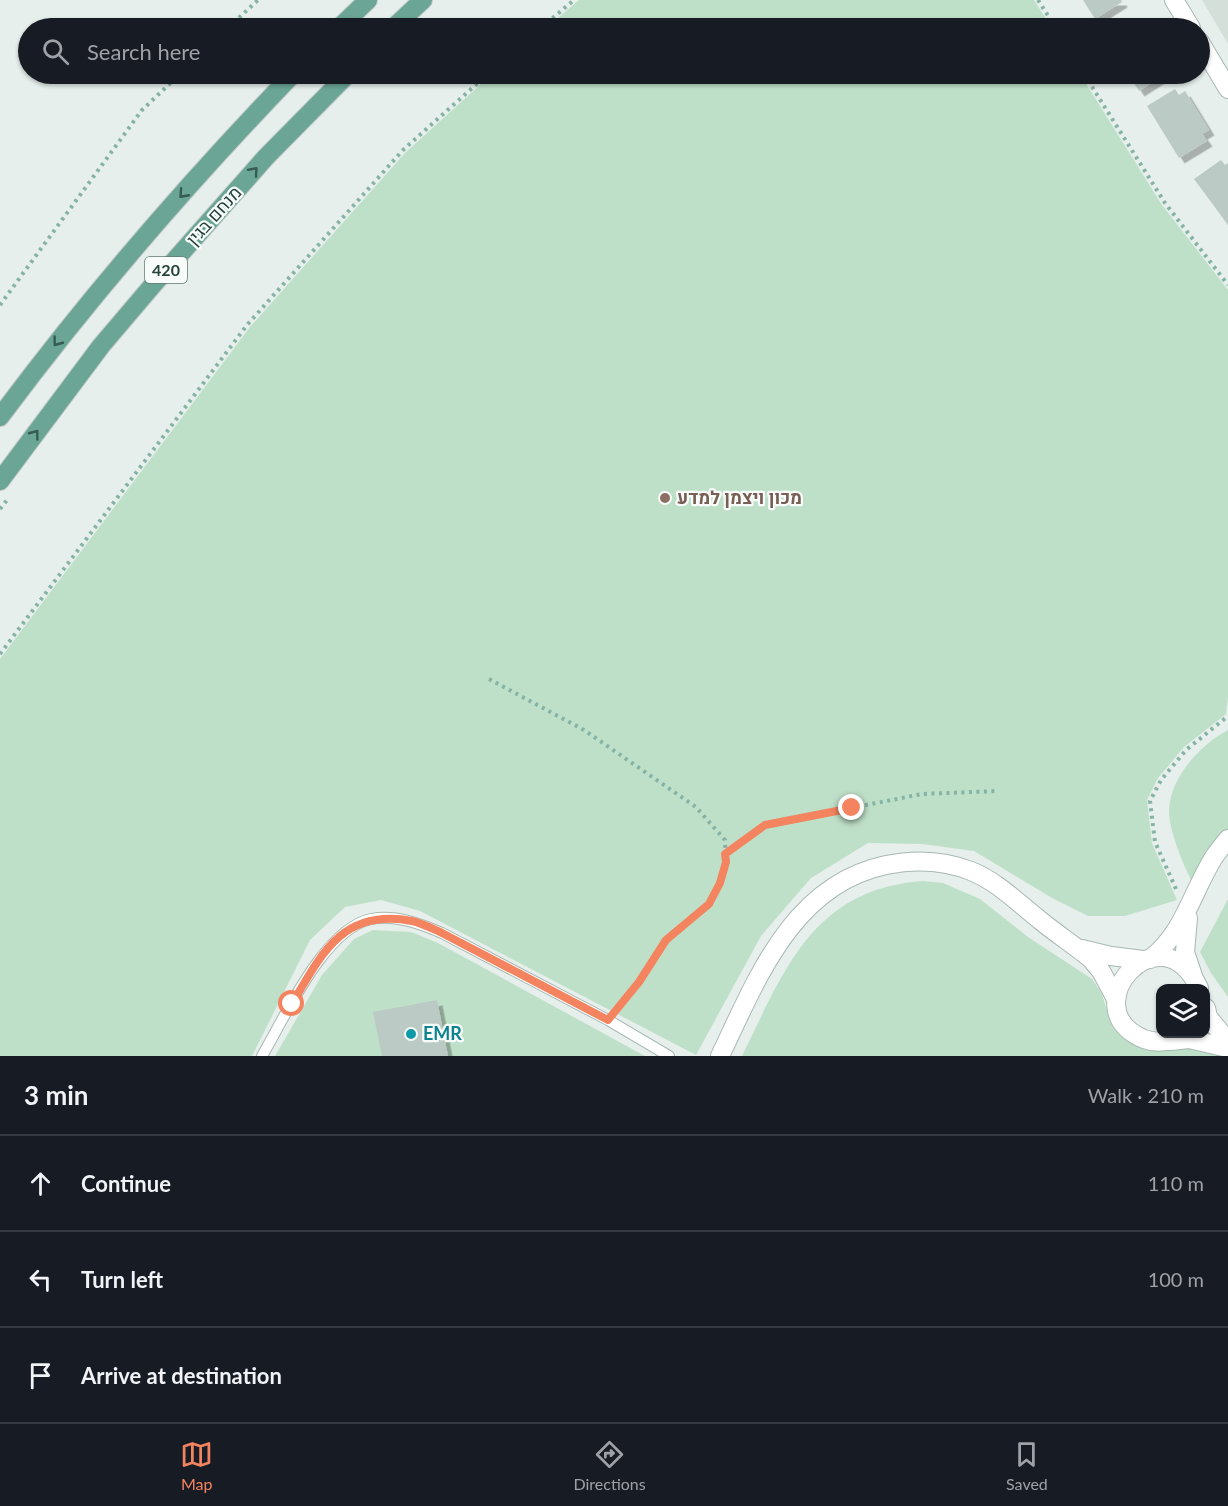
<!DOCTYPE html>
<meta charset="utf-8">
<style>
:root{--surface:#171b24;--page:#20242c;--text:#f1f3f6;--muted:#9ea1a6;--line:#363941;--accent:#f4845f}
body{margin:0;font-family:Lato,Heebo,sans-serif;background:var(--page);color:var(--text)}
.controls{position:absolute;right:18px;bottom:18px;display:grid;overflow:hidden;border-radius:12px;box-shadow:0 2px 4px #0004}
.controls button{width:54px;height:54px;display:grid;place-items:center;padding:0;border:0;border-bottom:2px solid var(--line);background:var(--surface);color:var(--text);font:30px sans-serif}
.stop{position:absolute;width:18px;height:18px;margin:-14px;border:4px solid #f4845f;border-radius:50%;background:#fff}
.stop.end{background:#f4845f;border-color:#fff;box-shadow:0 2px 6px #0008}
.list{margin:0;padding:0;list-style:none}
h2{display:flex;justify-content:space-between;align-items:center;height:78px;margin:0;padding:0 24px;font-size:26px}
h2 small{font-size:20px;font-weight:400;color:var(--muted)}
.list li{display:grid;grid-template-columns:39px 1fr auto;gap:18px;align-items:center;box-sizing:border-box;height:96px;padding:0 24px;border-top:2px solid var(--line)}
.list b{display:block;font-size:22px;white-space:nowrap}
.list em{font-size:20px;font-style:normal;color:var(--muted)}
.icon{flex:none;width:33px;height:33px;fill:none;stroke:currentColor;stroke-width:2;stroke-linecap:round;stroke-linejoin:round}
.map{position:relative;flex:none;width:1228px;height:1056px;overflow:hidden}
.search{position:absolute;background:var(--surface);box-shadow:0 2px 4px #0004;left:18px;right:18px;top:18px;height:66px;display:flex;align-items:center;gap:15px;box-sizing:border-box;padding:0 21px;border-radius:33px;color:var(--muted);font-size:22px}
.sheet{height:366px;background:var(--surface)}
nav{display:flex;justify-content:space-around;align-items:center;box-sizing:border-box;height:84px;border-top:2px solid var(--line);background:var(--surface);font-size:16px;color:var(--muted)}
nav a{display:grid;justify-items:center;gap:3px}
nav .on{color:var(--accent)}
.map>svg:first-child{display:block}
.built{fill:#d4dfda}
.green{fill:#bfe0c8}
.building{fill:#bbcac4;filter:url(#shadow)}
.lines{fill:none;stroke-linecap:round;stroke-linejoin:round}
.lane-casing{stroke:#a8b8b2;stroke-width:12}
.street-casing{stroke:#a8b8b2;stroke-width:20}
.primary-casing{stroke:#c2cac8;stroke-width:20}
.path{stroke:#86b3a5;stroke-width:4;stroke-dasharray:3 4.5;stroke-linecap:butt}
.lane{stroke:#fff;stroke-width:10}
.street{stroke:#fff;stroke-width:18}
.primary{stroke:#6aa596;stroke-width:18}
.oneway{stroke:#365b51}
.route{stroke:#f4845f;stroke-width:8}
.education-dot{fill:#8d6e63;stroke:#f7fbf9;stroke-width:2}
.culture-dot{fill:#0f9aa8;stroke:#f7fbf9;stroke-width:2}
.labels{text-anchor:middle;stroke-width:4.5;stroke-linejoin:round;paint-order:stroke}
.shield{fill:#f7fbf9;stroke:#637a73;stroke-width:1.5}
.shield-label{font-size:16px;font-weight:bold;fill:#24423a}
.street-label{font-size:18px;fill:#24423a;stroke:#f7fbf9}
.education-label{font-size:18px;font-weight:bold;fill:#785e54;stroke:#f7fbf9;text-anchor:start}
.culture-label{font-size:18px;font-weight:bold;fill:#0d838f;stroke:#f7fbf9;text-anchor:start}
</style>
<div class="map">
<svg width="1228" height="1056" viewBox="0 0 1228 1056">
<defs>
<filter id="shadow"><feDropShadow dx="5.5" dy="5.5" stdDeviation="0" flood-color="#0004"/></filter>
</defs>
<rect width="100%" height="100%" fill="#e6efeb"/>
<path class="built" d="M1202 0H1228V44Z"/>
<path class="green" d="M579 0H1034L1052 28H546Z
M492 74H1080L1162 205 1228 290V697L1226 714 1184 747 1158 778 1147 800 1152 843 1177 900 1125 916H1088L1052 898 974 851 922 844 868 843 811 878 761 936 696 1055 420 911 381 900 345 907 310 940 252 1056H0V659L250 327 405 153Z
M1228 730V830L1205 855 1192 882C1183 864 1169 831 1169 811 1170 777 1200 745 1228 730Z
M923 881 943 883 980 899 1028 937 1092 979 1102 994 1107 1011 1122 1034 1146 1050 1188 1047 1228 1056H742C785 969 813 889 923 881Z
M1228 899V997L1211 973 1200 952Z
M373 930 411 932 438 943 645 1056H275L322 975 354 939Z"/>
<path class="building" d="M1083 0H1121L1122 2 1095 19Z
M1135 22 1138 28 1145 24 1148 28H1124Z
M1128 74H1166L1139 91Z
M1175 89 1179 95 1185 91 1209 130 1202 134 1207 141 1179 158 1147 106Z
M1221 160 1225 165 1228 163V225L1194 179Z
M437 1000 448 1056H382L373 1012Z"/>
<g class="lines">
<defs>
<path id="lane" d="M262 1056C285 1017 324 929 371 919 395 914 421 924 442 933L608 1020 669 1056"/>
<path id="street" d="M1174 0 1191 28
M1200 42 1228 89
M1188 918 1185 952 1193 976
M1082 949 1111 956 1143 960
M1150 959C1184 933 1192 892 1214 857 1218 851 1223 845 1228 839
M1206 1008 1208 1017 1228 1041
M1183 1034C1172 1042 1157 1044 1144 1039 1071 1009 1160 906 1199 988
M1171 1041 1189 1039 1228 1048
M720 1056C757 979 792 885 886 865 915 859 943 860 971 871 998 882 1018 903 1041 921 1057 934 1075 946 1091 959L1101 971 1116 999"/>
<path id="primary" d="M339 28 368 0
M393 28 423 0
M0 417C90 296 189 182 293 74
M0 481 101 346 152 286 266 157 348 74"/>
</defs>
<use href="#lane" class="lane-casing"/>
<use href="#street" class="street-casing"/>
<use href="#primary" class="primary-casing"/>
<path class="path" d="M1038 0 1056 28
M228 28 258 0
M541 28 574 0
M1084 74 1165 203 1228 285
M0 305 142 110 180 74
M0 509 7 500
M0 654 247 325 403 150 488 74
M489 679 584 730 696 807 725 840 726 862 720 883 709 904 666 940 639 982 618 1007
M726 853 765 825 922 794 997 791
M1176 889 1155 842 1150 801 1161 780 1186 750 1228 716"/>
<use href="#lane" class="lane"/>
<use href="#street" class="street"/>
<use href="#primary" class="primary"/>
</g>
<defs><path id="oneway-chevron" d="M-2-3.5L2.5 0L-2 3.5" fill="none" stroke-width="1.6" stroke-linecap="round" stroke-linejoin="round" transform="scale(1.5)"/></defs>
<g class="oneway">
<use href="#oneway-chevron" transform="translate(254 171) rotate(-49)"/>
<use href="#oneway-chevron" transform="translate(183 194) rotate(132)"/>
<use href="#oneway-chevron" transform="translate(57 342) rotate(127)"/>
<use href="#oneway-chevron" transform="translate(35 434) rotate(-53)"/>
</g>
<g class="lines">
<path class="route" d="M292 1004C322 952 344 908 412 921 422 923 433 929 442 933L608 1020 639 982 666 940 709 904 720 883 726 862 725 854 765 825 852 808"/>
</g>
<circle class="education-dot" cx="665" cy="498" r="6"/>
<circle class="culture-dot" cx="411" cy="1034" r="6"/>
<g class="labels">
<rect class="shield" x="145" y="257" width="42" height="26" rx="4.5"/>
<g class="shield-label">
<text x="166" y="276">420</text>
</g>
<g class="street-label">
<text transform="translate(214 216) rotate(-48)" y="6">מנחם בגין</text>
</g>
<g class="education-label">
<text x="677" y="504">מכון ויצמן למדע</text>
</g>
<g class="culture-label">
<text x="423" y="1040">EMR</text>
</g>
</g>
</svg>
<div class="controls">
<button><svg class="icon" aria-label="layers" viewBox="0 0 24 24"><path d="M12 4l9 5-9 5-9-5zM3 14l9 5 9-5"/></svg></button>
</div>
<div class="stop" style="left:292px;top:1004px"></div>
<div class="stop end" style="left:852px;top:808px"></div>
<div class="search"><svg class="icon" aria-label="search" viewBox="0 0 24 24"><circle cx="10" cy="10" r="6"/><path d="M15 15l6 6"/></svg>Search here</div>
</div>
<section class="sheet">
<h2>3 min<small>Walk · 210 m</small></h2>
<ul class="list">
<li><svg class="icon" aria-label="ahead" viewBox="0 0 24 24"><path d="M12 20V5M6 11l6-6 6 6"/></svg><div><b>Continue</b></div><em>110 m</em></li>
<li><svg class="icon" aria-label="left" viewBox="0 0 24 24"><path d="M17 20v-9H6M10 6l-5 5 5 5"/></svg><div><b>Turn left</b></div><em>100 m</em></li>
<li><svg class="icon" aria-label="arrive" viewBox="0 0 24 24"><path d="M6 21V4h12l-3 4 3 4H6"/></svg><div><b>Arrive at destination</b></div></li>
</ul>
</section>
<nav>
<a class="on"><svg class="icon" aria-label="map" viewBox="0 0 24 24"><path d="M3 6l6-2 6 2 6-2v14l-6 2-6-2-6 2zM9 4v14M15 6v14"/></svg>Map</a>
<a><svg class="icon" aria-label="directions" viewBox="0 0 24 24"><path d="M12 3l9 9-9 9-9-9zM9 14v-3h6M13 9l2 2-2 2"/></svg>Directions</a>
<a><svg class="icon" aria-label="saved" viewBox="0 0 24 24"><path d="M7 4h10v16l-5-4-5 4z"/></svg>Saved</a>
</nav>
